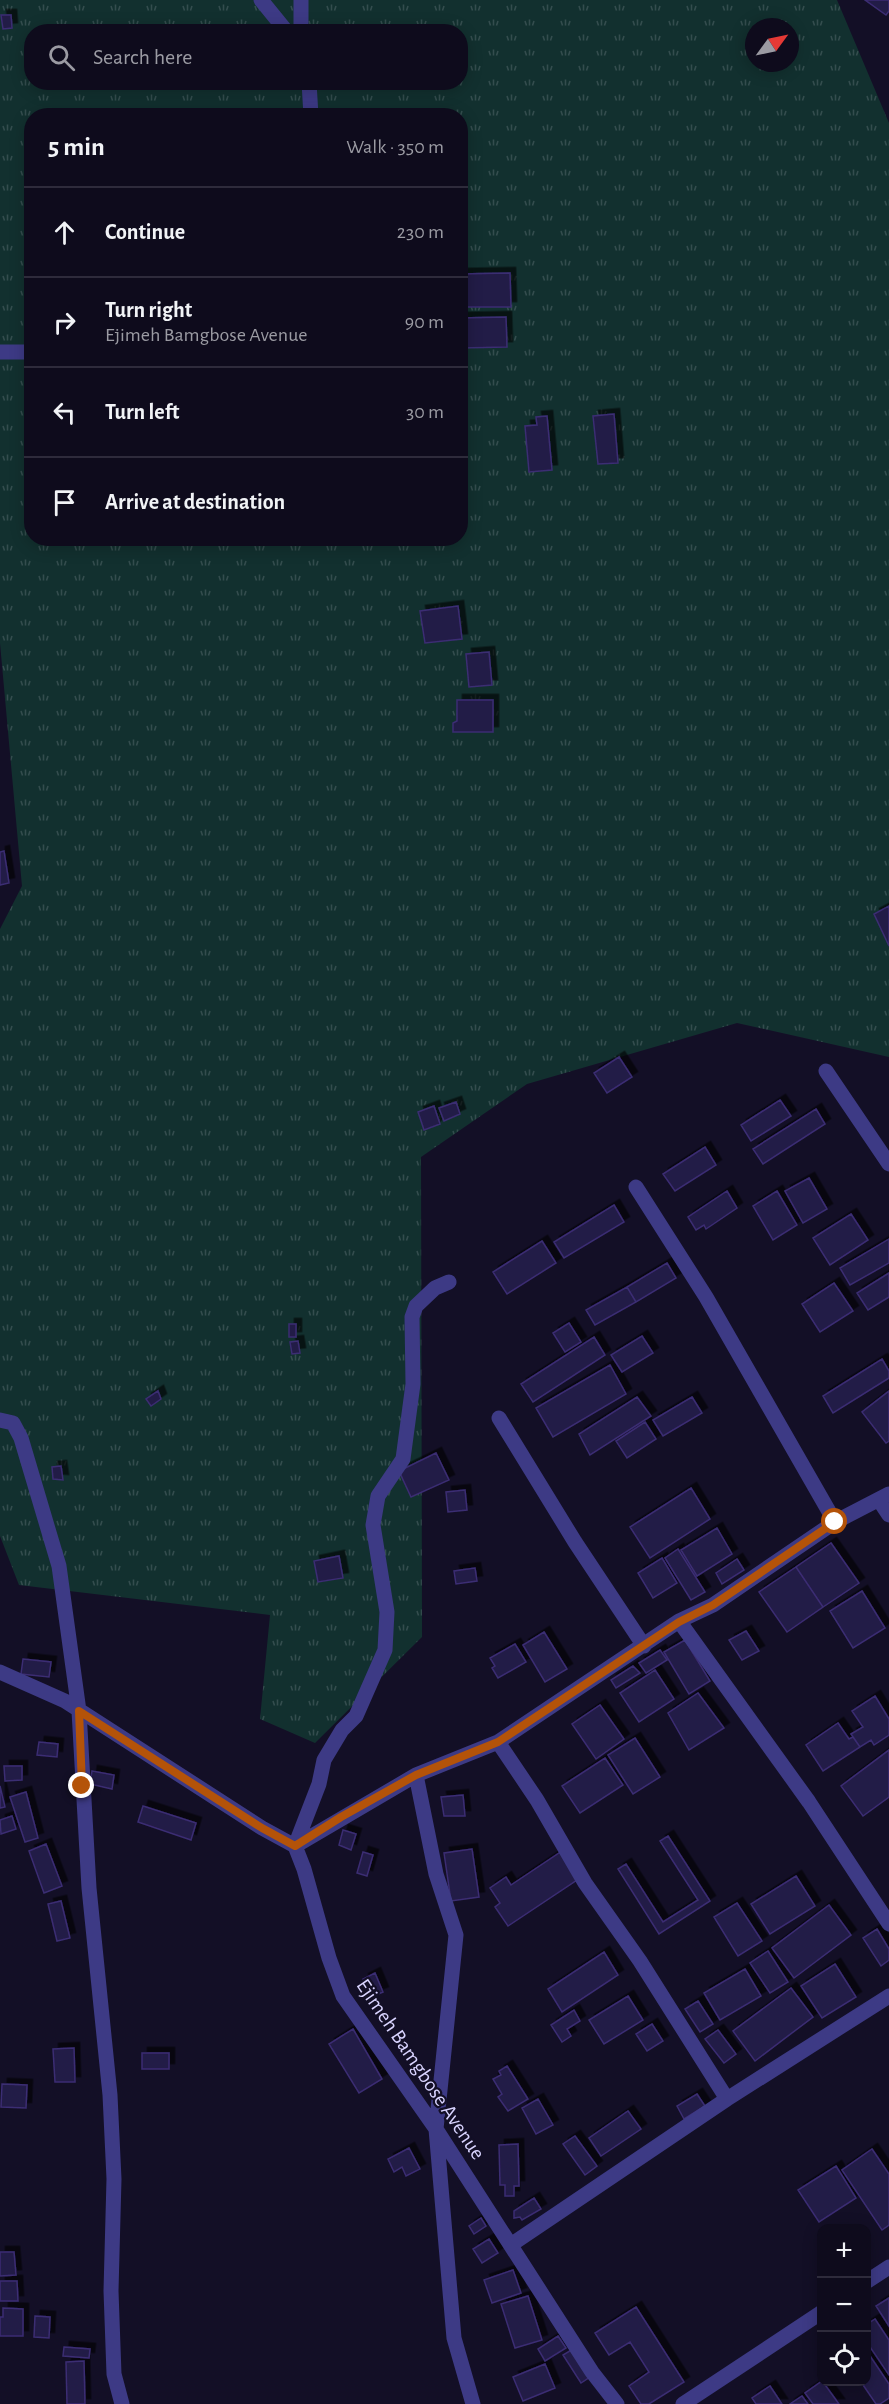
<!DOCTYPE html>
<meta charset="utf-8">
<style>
:root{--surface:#0e0b1c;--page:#171425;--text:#f1f3f6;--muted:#9b9ba3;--line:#2e2b3b}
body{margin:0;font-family:"Alegreya Sans",sans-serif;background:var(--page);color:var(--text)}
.controls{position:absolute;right:18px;bottom:18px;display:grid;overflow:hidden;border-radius:12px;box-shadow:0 3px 15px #0003}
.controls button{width:54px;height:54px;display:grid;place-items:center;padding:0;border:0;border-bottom:2px solid var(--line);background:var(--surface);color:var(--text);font:30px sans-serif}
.compass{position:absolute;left:745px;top:18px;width:54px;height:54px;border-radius:50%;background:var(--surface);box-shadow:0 3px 15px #0003;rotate:57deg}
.stop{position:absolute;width:18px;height:18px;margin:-14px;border:4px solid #b45309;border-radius:50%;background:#fff}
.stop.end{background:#b45309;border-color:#fff;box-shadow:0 2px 6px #0008}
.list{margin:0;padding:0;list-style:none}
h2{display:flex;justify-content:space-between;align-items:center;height:78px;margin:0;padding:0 24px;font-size:26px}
h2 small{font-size:20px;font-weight:400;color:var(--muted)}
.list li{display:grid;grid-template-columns:39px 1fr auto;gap:18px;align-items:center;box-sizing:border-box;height:90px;padding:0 24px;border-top:2px solid var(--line)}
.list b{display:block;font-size:22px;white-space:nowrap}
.list p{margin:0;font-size:20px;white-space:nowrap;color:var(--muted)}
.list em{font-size:20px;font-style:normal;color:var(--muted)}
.icon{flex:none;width:33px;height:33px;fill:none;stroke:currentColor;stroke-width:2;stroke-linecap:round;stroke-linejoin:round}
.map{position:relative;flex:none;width:889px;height:2404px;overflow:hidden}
.search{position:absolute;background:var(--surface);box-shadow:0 3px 15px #0003;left:24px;top:24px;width:444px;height:66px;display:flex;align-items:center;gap:15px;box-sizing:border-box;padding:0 21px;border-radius:24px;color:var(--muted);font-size:22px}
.panel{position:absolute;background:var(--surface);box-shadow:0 3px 15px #0003;left:24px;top:108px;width:444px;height:438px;border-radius:24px}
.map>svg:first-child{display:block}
.grass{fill:url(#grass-tufts);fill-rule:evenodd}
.building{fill:#241b47;stroke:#3b2d73;stroke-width:1.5;filter:url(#shadow)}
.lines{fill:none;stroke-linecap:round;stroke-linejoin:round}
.street{stroke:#3d3a85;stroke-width:15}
.route{stroke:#b45309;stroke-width:8}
.labels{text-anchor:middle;stroke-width:4.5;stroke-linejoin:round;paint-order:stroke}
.street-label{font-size:21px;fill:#d9d4ff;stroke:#130f26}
</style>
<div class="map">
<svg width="889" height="2404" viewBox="0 0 889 2404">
<defs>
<pattern id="grass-tufts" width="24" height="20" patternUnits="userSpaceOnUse" patternTransform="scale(1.5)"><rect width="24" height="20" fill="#12302f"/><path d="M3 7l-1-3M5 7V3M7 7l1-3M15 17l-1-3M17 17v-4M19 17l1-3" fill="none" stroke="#344d4e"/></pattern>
<filter id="shadow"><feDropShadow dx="5.5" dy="-5.5" stdDeviation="0" flood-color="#0009"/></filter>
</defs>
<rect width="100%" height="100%" fill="#130f26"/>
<path class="grass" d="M0 0H837L889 123V1057L737 1023 527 1084 421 1157 422 1637 315 1743 260 1719 270 1615 19 1585 0 1536V929L22 886 0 643ZM754 27H790V63H754ZM32 32H460V82H32ZM32 116H460V538H32Z"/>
<path class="building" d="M865 0H889V11L886 15Z
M1 15H11L12 28 3 29Z
M25 208H32V275H28Z
M510 273 511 307H460V274Z
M506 317 507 347 460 348V318Z
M614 414 618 463 598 464 593 416Z
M547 416 552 470 529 472 525 426 537 425 536 417Z
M458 606 462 639 425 643 420 611Z
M489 652 492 685 469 687 466 654Z
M457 700H493V732H453V723L457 721Z
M4 851 9 883 0 885V852Z
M889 906V946L874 914Z
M619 1057 632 1077 607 1093 594 1073Z
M780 1100 791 1116 751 1141 741 1125Z
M456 1102 460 1114 444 1121 439 1108Z
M434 1106 440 1124 424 1130 418 1112Z
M816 1109 825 1124 763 1164 753 1149Z
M705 1147 716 1165 675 1191 663 1174Z
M809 1178 827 1209 803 1223 785 1191Z
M727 1191 737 1208 706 1229 704 1225 696 1230 688 1217Z
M777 1191 797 1225 773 1240 753 1206Z
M614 1205 624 1222 564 1258 554 1242Z
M851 1214 868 1240 830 1265 813 1238Z
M889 1239V1263L850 1285 840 1268Z
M542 1241 556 1263 507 1294 493 1272Z
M667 1263 676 1278 636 1302 627 1287Z
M889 1273V1297L868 1310 857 1293Z
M834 1283 853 1311 820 1332 802 1304Z
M627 1287 636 1302 595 1325 586 1310Z
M569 1323 581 1342 565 1352 553 1333Z
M289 1324H296V1337H289Z
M642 1336 653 1353 622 1372 611 1355Z
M594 1337 605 1355 533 1402 521 1384Z
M298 1341 300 1353 292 1354 290 1342Z
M882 1359 889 1371V1378L833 1413 823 1396Z
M610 1365 626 1394 553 1437 536 1408Z
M158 1391 161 1399 151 1406 146 1399Z
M889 1391V1441L886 1443 862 1412Z
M637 1397 651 1416 590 1455 579 1434Z
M692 1397 702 1413 663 1436 653 1420Z
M645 1422 656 1439 627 1458 616 1441Z
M436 1453 449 1480 411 1497 399 1471Z
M61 1466 63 1480 53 1479 52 1467Z
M691 1488 710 1519 650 1558 630 1527Z
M465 1490 467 1510 448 1512 446 1492Z
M717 1528 732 1554 697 1576 681 1550Z
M831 1543 859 1583 823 1607 796 1567Z
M678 1549 705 1592 691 1600 665 1558Z
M339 1556 343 1578 318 1582 314 1561Z
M662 1558 677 1583 653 1598 638 1573Z
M737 1559 744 1570 722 1584 716 1573Z
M796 1567 823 1607 787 1632 759 1592Z
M475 1568 477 1581 456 1584 454 1571Z
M862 1591 885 1628 853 1648 830 1611Z
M746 1631 759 1651 742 1660 729 1640Z
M544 1632 567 1669 545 1682 523 1645Z
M685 1640 710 1681 689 1694 664 1652Z
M515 1644 526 1662 498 1678 492 1668 495 1666 490 1658Z
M660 1650 667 1660 646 1673 639 1663Z
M23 1659 51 1662 49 1677 21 1674Z
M633 1666 640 1673 616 1688 611 1680Z
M655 1670 674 1699 639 1722 620 1693Z
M698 1693 724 1728 689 1750 668 1713Z
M875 1696 889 1719V1735L874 1745 871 1740 860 1747 851 1734 863 1727 852 1711Z
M600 1705 624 1739 596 1759 572 1724Z
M838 1723 849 1739 853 1737 860 1747 823 1771 806 1745Z
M635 1738 660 1777 633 1794 608 1755Z
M39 1742 58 1744 57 1757 37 1755Z
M889 1750V1797L863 1816 841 1786Z
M605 1758 623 1785 580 1813 562 1786Z
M4 1766H22V1780L5 1781Z
M92 1771 114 1775 112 1789 90 1784Z
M0 1786 5 1807 0 1808Z
M26 1792 38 1838 25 1842 10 1797Z
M463 1795 465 1816H444L441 1797Z
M143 1806 196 1823 191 1840 138 1822Z
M12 1816 16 1829 1 1834 0 1820Z
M343 1830 356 1834 351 1850 339 1845Z
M668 1836 710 1901 659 1934 618 1869 626 1864 663 1922 698 1900 660 1841Z
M46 1844 62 1886 44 1893 29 1851Z
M472 1849 479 1897 451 1901 444 1853Z
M562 1851 580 1878 508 1926 495 1907 500 1903 490 1888 506 1877 511 1885Z
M363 1852 373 1855 367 1876 357 1873Z
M796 1876 815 1906 770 1934 751 1904Z
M61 1901 70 1938 57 1941 48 1904Z
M737 1903 762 1941 738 1956 714 1917Z
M829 1905 851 1935 794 1978 772 1948Z
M877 1929 889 1949V1960L881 1966 863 1938Z
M768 1951 788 1982 770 1993 750 1963Z
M604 1952 618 1975 562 2012 548 1989Z
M835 1964 856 1997 822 2018 801 1986Z
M745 1969 761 1996 720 2020 704 1993Z
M375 1973 383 1992 371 1997 363 1979Z
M791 1988 813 2017 755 2061 733 2031Z
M628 1996 643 2020 604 2044 589 2020Z
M698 2001 713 2024 700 2032 685 2009Z
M574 2010 580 2021 567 2029 571 2036 562 2042 551 2025Z
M652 2024 663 2041 647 2051 636 2034Z
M353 2029 382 2079 359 2093 329 2044Z
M718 2030 736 2054 724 2063 705 2039Z
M74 2048 75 2082H55L53 2049Z
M142 2053H169V2069H142Z
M507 2066 528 2099 508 2111 498 2097 502 2094 493 2079 501 2075 499 2071Z
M2 2084 27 2085 26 2108 1 2107Z
M697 2094 705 2106 684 2119 677 2106Z
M538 2099 553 2125 536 2134 522 2108Z
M628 2111 641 2129 601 2156 589 2138Z
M575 2136 597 2166 585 2175 563 2144Z
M518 2144 519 2186H514V2196H505V2185H500L499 2145Z
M409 2148 420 2169 406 2176 402 2167 394 2172 388 2159Z
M872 2149 889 2174V2225L882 2230 842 2170Z
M836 2166 856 2198 819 2222 798 2190Z
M534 2198 541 2209 522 2220 520 2217 514 2218V2211Z
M481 2218 486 2226 474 2234 469 2226Z
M489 2239 498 2253 482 2263 473 2249Z
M0 2252H14L16 2275 0 2276Z
M513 2270 521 2293 492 2303 484 2280Z
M0 2281H17L18 2301H0Z
M528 2296 542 2340 515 2348 501 2304Z
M889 2298V2326L876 2306Z
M636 2307 684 2382 649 2404H641L629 2386 649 2372 630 2342 609 2355 595 2333Z
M3 2308 23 2309V2336H0V2317H3Z
M35 2316 50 2317 49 2338 34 2337Z
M875 2319 889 2340V2375L866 2341V2325Z
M558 2336 566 2348 545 2361 538 2349Z
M64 2347 90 2349 89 2358 63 2356Z
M573 2349 590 2377 581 2383 563 2355Z
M866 2350 889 2384V2398L880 2404H876L861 2382H866Z
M84 2361 85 2404H67L66 2362Z
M545 2364 555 2388 523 2401 513 2377Z
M822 2381 823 2382 839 2404H813L805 2393Z
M770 2386 782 2404H756L752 2398Z
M802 2396 808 2404H790Z"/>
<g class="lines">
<path class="street" d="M261 0 287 32
M301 0V32
M309 82 311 116
M0 352H32
M826 1071 889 1164
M636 1187 706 1297 835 1522
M499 1418 575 1542 644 1646
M0 1420 13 1423 21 1438 59 1566 79 1711 89 1888 110 2095 114 2179 111 2291 114 2374 122 2404
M879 1500 889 1515
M679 1621 809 1802 889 1924
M0 1672 65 1701 262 1828 295 1846 304 1869 329 1958 343 1996 436 2129 592 2372 617 2404
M498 1742 537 1800 585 1883 640 1961 727 2099 889 1996
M416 1775 436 1874 456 1935 436 2129 454 2338 473 2404
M295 1846 416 1775 498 1742 679 1621 713 1605 835 1522 889 1494
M295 1846 319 1784 324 1760 342 1730 356 1716 385 1650 387 1612 373 1525 378 1496 403 1459 413 1384 412 1317 416 1306 435 1288 449 1282
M512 2244 727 2099
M866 2282 889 2267
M683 2404 822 2312"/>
</g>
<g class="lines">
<path class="route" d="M82 1786 79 1711 262 1828 295 1846 341 1817 416 1775 498 1742 679 1622 713 1605 835 1522"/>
</g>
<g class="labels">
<g class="street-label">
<text transform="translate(421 2069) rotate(56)" y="7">Ejimeh Bamgbose Avenue</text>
</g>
</g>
</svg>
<div class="controls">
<button>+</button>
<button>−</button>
<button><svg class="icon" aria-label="locate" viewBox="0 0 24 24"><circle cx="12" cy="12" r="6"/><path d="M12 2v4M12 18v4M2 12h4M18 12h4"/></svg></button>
</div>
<svg class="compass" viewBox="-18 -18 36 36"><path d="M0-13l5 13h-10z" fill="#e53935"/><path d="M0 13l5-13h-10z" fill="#9b9ba3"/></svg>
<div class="stop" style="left:835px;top:1522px"></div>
<div class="stop end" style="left:82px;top:1786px"></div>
<div class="search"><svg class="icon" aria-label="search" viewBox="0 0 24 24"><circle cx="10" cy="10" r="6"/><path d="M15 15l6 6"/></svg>Search here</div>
<section class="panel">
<h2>5 min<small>Walk · 350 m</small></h2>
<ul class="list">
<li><svg class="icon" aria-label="ahead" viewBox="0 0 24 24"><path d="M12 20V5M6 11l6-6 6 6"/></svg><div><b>Continue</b></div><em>230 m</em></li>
<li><svg class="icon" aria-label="right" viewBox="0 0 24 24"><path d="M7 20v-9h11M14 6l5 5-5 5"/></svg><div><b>Turn right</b><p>Ejimeh Bamgbose Avenue</p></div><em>90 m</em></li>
<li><svg class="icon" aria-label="left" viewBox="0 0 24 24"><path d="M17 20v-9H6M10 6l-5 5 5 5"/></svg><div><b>Turn left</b></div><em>30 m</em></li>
<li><svg class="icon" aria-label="arrive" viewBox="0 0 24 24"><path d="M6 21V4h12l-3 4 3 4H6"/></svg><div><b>Arrive at destination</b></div></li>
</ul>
</section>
</div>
